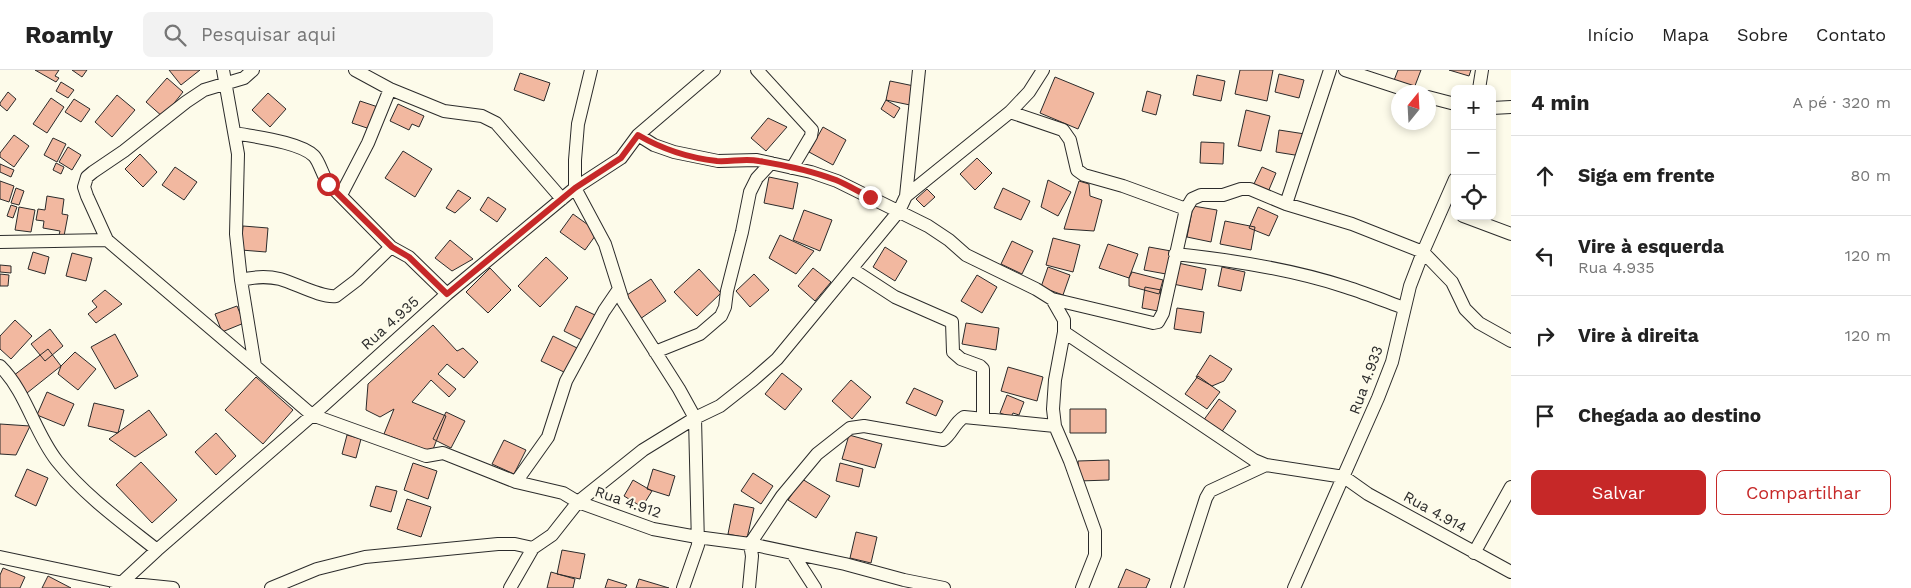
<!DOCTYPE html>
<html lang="pt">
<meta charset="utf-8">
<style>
:root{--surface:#fff;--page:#f2f2f2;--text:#222;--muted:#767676;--line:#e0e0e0;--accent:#c62828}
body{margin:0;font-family:"Work Sans",sans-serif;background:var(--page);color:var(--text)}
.controls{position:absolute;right:15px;top:15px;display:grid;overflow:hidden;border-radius:8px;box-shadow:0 2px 8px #0003}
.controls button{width:45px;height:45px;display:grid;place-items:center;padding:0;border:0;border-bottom:1px solid var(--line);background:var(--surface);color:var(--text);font:25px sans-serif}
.compass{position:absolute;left:1391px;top:15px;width:45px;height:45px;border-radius:50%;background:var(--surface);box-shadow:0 2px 8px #0003;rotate:18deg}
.stop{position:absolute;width:15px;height:15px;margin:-11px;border:4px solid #c62828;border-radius:50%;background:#fff}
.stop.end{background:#c62828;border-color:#fff;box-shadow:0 1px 5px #0008}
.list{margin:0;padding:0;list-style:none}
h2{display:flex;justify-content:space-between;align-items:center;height:65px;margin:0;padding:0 20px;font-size:21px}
h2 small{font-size:16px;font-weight:400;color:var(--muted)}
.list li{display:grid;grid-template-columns:32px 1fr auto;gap:15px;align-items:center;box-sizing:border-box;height:80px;padding:0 20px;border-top:1px solid var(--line)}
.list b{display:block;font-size:19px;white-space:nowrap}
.list p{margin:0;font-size:16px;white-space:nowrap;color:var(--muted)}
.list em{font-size:16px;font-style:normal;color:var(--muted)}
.actions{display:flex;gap:10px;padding:15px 20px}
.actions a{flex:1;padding:11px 0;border:1px solid var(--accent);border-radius:8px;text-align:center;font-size:18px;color:var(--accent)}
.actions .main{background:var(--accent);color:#fff}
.icon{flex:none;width:28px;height:28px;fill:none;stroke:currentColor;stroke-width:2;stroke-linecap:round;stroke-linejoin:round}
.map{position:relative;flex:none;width:1511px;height:518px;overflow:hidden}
header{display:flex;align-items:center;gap:30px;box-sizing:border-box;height:70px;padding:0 25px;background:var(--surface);border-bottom:1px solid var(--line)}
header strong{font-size:24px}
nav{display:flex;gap:28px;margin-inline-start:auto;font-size:18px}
.search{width:350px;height:45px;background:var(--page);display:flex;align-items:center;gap:12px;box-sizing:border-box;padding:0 18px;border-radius:8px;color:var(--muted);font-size:19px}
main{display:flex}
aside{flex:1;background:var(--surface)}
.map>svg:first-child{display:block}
.building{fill:#f2b8a0;stroke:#2b2b2b}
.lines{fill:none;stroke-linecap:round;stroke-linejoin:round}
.minor-casing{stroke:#2b2b2b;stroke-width:14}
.minor{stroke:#fdfbea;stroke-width:12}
.route{stroke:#c62828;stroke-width:6}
.labels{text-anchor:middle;stroke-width:4;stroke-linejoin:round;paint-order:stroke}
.street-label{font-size:15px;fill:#2b2b2b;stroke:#fdfbea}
</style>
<header>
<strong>Roamly</strong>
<div class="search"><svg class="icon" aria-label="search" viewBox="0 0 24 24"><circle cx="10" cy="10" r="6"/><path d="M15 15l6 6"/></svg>Pesquisar aqui</div>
<nav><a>Início</a><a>Mapa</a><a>Sobre</a><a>Contato</a></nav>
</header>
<main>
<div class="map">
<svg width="1511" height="518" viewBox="0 0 1511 518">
<rect width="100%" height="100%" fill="#fdfbea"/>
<path class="building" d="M35 0H59L55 6 59 8 56 12Z
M72 0H87L82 7Z
M169 0H200L181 15Z
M1240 0H1273L1267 31 1235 24Z
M1398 0H1421L1413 21 1393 13Z
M1449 0H1471L1469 6Z
M520 3 550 13 544 31 514 20Z
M1279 4 1304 10 1299 28 1275 22Z
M1197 5 1225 11 1221 31 1193 25Z
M1055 7 1094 23 1078 59 1040 43Z
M167 8 183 22 163 47 146 32Z
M890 11 914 16 910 35 886 30Z
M61 12 74 20 68 28 56 21Z
M1147 21 1161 25 1156 45 1142 41Z
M8 22 16 29 7 41 0 35V33Z
M268 23 286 39 270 57 252 40Z
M117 25 135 40 112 67 95 52Z
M51 28 64 37 47 63 33 54Z
M74 29 90 39 81 52 65 42Z
M886 30 900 38 894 48 881 39Z
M360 31 378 37 370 59 352 53Z
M398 34 424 46 419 57 412 54 409 60 390 51Z
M1246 40 1270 46 1261 81 1238 76Z
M768 48 787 57 766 81 751 68Z
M823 57 846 70 833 95 809 82Z
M1279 60 1305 64 1301 86 1276 82Z
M14 65 29 76 14 97 0 87V83Z
M53 68 66 74 57 92 44 85Z
M1201 72 1224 73 1223 94 1200 93Z
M68 77 81 85 72 100 59 92Z
M403 81 432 99 415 127 385 108Z
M140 84 157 102 143 117 125 99Z
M977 88 992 103 975 120 960 104Z
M56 93 64 97 61 104 53 100Z
M0 94 14 100 11 107 0 102Z
M175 97 197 112 184 130 162 115Z
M1262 97 1276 103 1268 122 1253 116Z
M769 107 798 113 793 139 764 133Z
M1048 110 1071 122 1058 146 1041 137Z
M0 111 14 116 9 132 0 129Z
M1079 111 1089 114 1090 126 1102 130 1094 161 1064 159Z
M16 118 24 121 19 135 11 133Z
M1003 118 1030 131 1021 150 994 138Z
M927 119 935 127 924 137 916 129Z
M458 120 471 128 455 143 446 138Z
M47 126 64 129 62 144 68 145 64 166 59 165 60 161 43 158 44 151 36 150 38 139 45 140Z
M488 127 506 139 497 152 480 140Z
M11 135 17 137 13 148 7 146Z
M1193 136 1217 140 1211 172 1187 167Z
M19 137 35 140 31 162 15 160Z
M1258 137 1278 146 1269 166 1249 158Z
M804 140 832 150 820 181 793 170Z
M573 144 598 162 585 180 560 162Z
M1225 151 1255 157 1251 180 1220 174Z
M243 156 268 158 266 182 241 180Z
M780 165 814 181 796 204 769 188Z
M1053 168 1080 175 1073 202 1046 195Z
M450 170 473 189 452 201 435 188Z
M1012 171 1033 181 1022 204 1001 194Z
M1108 174 1138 184 1129 208 1099 198Z
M885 177 907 191 895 211 873 197Z
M1149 177 1171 181 1166 204 1144 200Z
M33 182 49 187 45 204 28 199Z
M72 183 92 188 86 211 66 206Z
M546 187 568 208 540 237 518 216Z
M1178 193 1206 199 1202 220 1173 214Z
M0 195 11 196V203L0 202Z
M1048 197 1070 205 1063 225 1041 217Z
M1222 197 1245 202 1241 221 1218 216Z
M490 198 511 220 488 243 466 222Z
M813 198 831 212 815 231 798 216Z
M699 199 721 223 697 246 674 222Z
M1132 202 1163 210 1159 224 1129 216V208Z
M0 204 9 205 8 216H0Z
M754 204 769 220 750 237 736 221Z
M977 205 997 217 982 243 961 231Z
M651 209 666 231 640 249 624 227Z
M1145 217 1161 220 1158 241 1142 238Z
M105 220 122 234 96 253 88 244 97 237 92 231Z
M237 236 244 253 222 262 215 244Z
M576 236 595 245 582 270 564 261Z
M1177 238 1204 242 1201 263 1174 259Z
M15 250 32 266 11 289 0 279V266Z
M966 253 999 258 996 280 962 274Z
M433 255 457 281 463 278 478 292 464 308 447 294 438 304 456 319 449 327 431 310 412 332 446 346 432 382 384 364 394 339 380 347 366 340 368 314Z
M50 259 63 276 45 291 31 274Z
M115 264 138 306 115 319 91 277Z
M553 266 577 278 566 303 541 291Z
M48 279 61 296 27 323 13 306Z
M75 282 96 299 78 320 58 304 61 296Z
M1210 285 1232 299 1224 311 1212 316 1196 307Z
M1008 297 1043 307 1037 331 1001 321Z
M782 303 802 319 785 340 765 324Z
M1198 306 1220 322 1207 339 1185 324Z
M256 307 293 340 263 374 225 340Z
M851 310 871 327 852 349 832 331Z
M914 318 943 331 936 346 906 333Z
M47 322 74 334 64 356 37 345Z
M1007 325 1024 332 1019 345 1013 343 1011 347 1000 343Z
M1219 329 1236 341 1221 363 1203 351Z
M94 333 124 340 118 363 88 356Z
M1070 339H1106V363H1070Z
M149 340 167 365 135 387 109 369Z
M446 342 465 351 451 378 433 369Z
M0 354 30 356 16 385 0 384Z
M216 363 236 386 216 405 195 382Z
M347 365 361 369 356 388 342 384Z
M849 365 882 374 875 398 842 389Z
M504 370 526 380 514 404 492 394Z
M1109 390V410L1079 411 1078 391Z
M141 392 177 430 152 453 116 415Z
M413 393 437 401 428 429 404 420Z
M840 393 863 399 859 417 836 411Z
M27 399 48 408 36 436 15 426Z
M653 399 675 406 669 426 647 419Z
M753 403 773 416 761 434 741 421Z
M802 409 830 426 816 448 788 430Z
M633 410 652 421 642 437 624 426Z
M376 416 397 421 391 442 370 436Z
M407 429 431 437 421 467 397 459Z
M734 434 754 438 747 468 728 464Z
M856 462 877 467 871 493 850 488Z
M562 480 585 484 580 509 557 504Z
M3 498 25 507 20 518H0V505Z
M1126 499 1150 509 1146 518H1118Z
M551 502 575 509 573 518H547Z
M48 506 71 518H42Z
M608 509 627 515 625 518H605Z
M639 509 669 518H636Z"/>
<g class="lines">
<defs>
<path id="minor" d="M223 0 238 84 236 164 241 210 255 296 312 345 426 386 443 383 516 412 563 423 578 432 653 459 697 467 750 474 845 494 904 510 944 518
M253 0 244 8 204 20 186 32 124 81 93 102 87 107 84 117 87 126 107 170 255 296
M355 0 390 19 444 41 482 46 496 53 562 129
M591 0 578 54 575 90V118L605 174 623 231 679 319 695 348 698 475 683 518
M757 0 812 60 811 66 792 98
M1345 0 1412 22
M1479 19 1482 0
M1428 27 1455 34
M1492 38 1511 37
M1010 42 1063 60 1070 70 1077 100 1084 105 1123 116 1186 139
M235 63C255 67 300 72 314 86 319 91 323 106 328 113L391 177 409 187 447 224
M638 65 654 75 674 82 718 91 757 90 811 102 837 111 928 156 949 170 966 185 1036 219 1052 229 1064 250V262L1055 310 1053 339 1055 356 1070 391 1095 461V485L1082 518
M341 125 368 73 390 19
M906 126 1010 42 1029 22 1043 0
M1286 134 1330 0
M1463 146 1511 164
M0 172 107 170
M1175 184C1233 190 1291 199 1346 217 1365 223 1385 231 1404 238
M852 199 895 227 952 252 953 282 961 289 980 296 983 299V349
M241 210C253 207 267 206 280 209 295 213 321 228 336 226L357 210 391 177
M1052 229 1153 253 1158 252 1163 243 1186 139 1192 129 1201 125H1223L1241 119H1250L1286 134 1352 154 1423 182 1452 212 1465 239 1479 253 1511 271
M1064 262 1254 390 1266 395 1344 407 1368 424 1511 502
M655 282 700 264 721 246 725 237 727 221 742 162 750 122 757 108 771 93
M0 296C27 323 34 362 57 391 85 426 123 453 157 480
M516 412 548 367 566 311 604 241 619 219
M1474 483 1511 417
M793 484 815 518
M0 487 123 513 173 518
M116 518 157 480 324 335 447 224 575 118 621 88 638 65 714 0
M271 518 317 499 365 487 498 474H515L533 478
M510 518 533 478 552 465 578 432 643 380 695 348 720 336 753 310 777 289 899 141 906 126 919 0
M749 518 752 486 750 474 782 426 817 384 850 358 864 356 943 370C952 364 954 353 964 347L1055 356
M1177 518 1206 428 1210 421 1266 395
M1294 518 1378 328 1392 292 1410 216 1423 182 1455 109"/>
</defs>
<use href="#minor" class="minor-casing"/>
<use href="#minor" class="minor"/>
</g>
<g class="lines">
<path class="route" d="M328 114 392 177 409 187 447 224 575 118 621 88 638 65C662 79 689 88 717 91 731 92 745 88 759 91 784 95 812 101 836 110 848 115 859 122 870 127"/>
</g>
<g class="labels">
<g class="street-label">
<text transform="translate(390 253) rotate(-42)" y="5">Rua 4.935</text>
<text transform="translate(1366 310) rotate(-70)" y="5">Rua 4.933</text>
<text transform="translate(628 432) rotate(19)" y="5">Rua 4.912</text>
<text transform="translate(1435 442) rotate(29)" y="5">Rua 4.914</text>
</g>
</g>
</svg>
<div class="controls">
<button>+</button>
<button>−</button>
<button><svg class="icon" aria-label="locate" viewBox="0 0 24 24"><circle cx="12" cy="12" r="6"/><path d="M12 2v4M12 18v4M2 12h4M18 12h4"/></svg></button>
</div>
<svg class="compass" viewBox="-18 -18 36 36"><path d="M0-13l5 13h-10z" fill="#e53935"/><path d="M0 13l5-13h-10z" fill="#767676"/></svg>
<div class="stop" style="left:328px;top:114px"></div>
<div class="stop end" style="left:870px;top:127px"></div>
</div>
<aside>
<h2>4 min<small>A pé · 320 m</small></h2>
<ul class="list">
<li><svg class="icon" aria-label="ahead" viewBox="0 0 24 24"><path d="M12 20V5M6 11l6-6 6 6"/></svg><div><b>Siga em frente</b></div><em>80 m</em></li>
<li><svg class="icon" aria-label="left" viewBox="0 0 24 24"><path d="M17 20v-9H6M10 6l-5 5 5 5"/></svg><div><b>Vire à esquerda</b><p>Rua 4.935</p></div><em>120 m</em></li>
<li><svg class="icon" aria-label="right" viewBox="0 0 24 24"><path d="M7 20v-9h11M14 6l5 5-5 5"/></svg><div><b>Vire à direita</b></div><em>120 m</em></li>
<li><svg class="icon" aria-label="arrive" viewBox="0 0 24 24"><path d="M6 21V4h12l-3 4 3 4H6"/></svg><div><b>Chegada ao destino</b></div></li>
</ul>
<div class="actions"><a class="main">Salvar</a><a>Compartilhar</a></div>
</aside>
</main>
